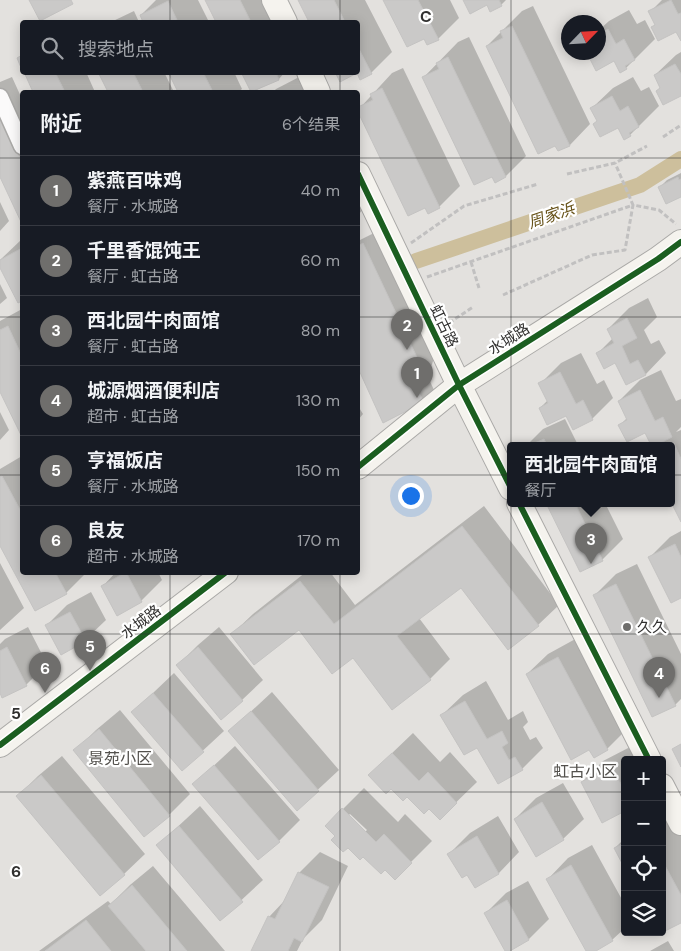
<!DOCTYPE html>
<html lang="zh">
<meta charset="utf-8">
<style>
:root{--surface:#171b24;--page:#242831;--text:#f1f3f6;--muted:#9ea1a6;--line:#363941;--accent:#6f6e6c}
body{margin:0;font-family:"DM Sans","Noto Sans SC",sans-serif;background:var(--page);color:var(--text)}
.controls{position:absolute;right:15px;bottom:15px;display:grid;overflow:hidden;border-radius:5px;box-shadow:0 2px 12px #0003}
.controls button{width:45px;height:45px;display:grid;place-items:center;padding:0;border:0;border-bottom:1px solid var(--line);background:var(--surface);color:var(--text);font:25px sans-serif}
.compass{position:absolute;left:561px;top:15px;width:45px;height:45px;border-radius:50%;background:var(--surface);box-shadow:0 2px 12px #0003;rotate:65deg}
.you{position:absolute;left:410px;top:495px;width:18px;height:18px;margin:-12px;border:4px solid #fff;border-radius:50%;background:#1a73e8;box-shadow:0 0 0 8px #1a73e833}
.badge{display:grid;place-items:center;width:32px;height:32px;border-radius:50%;background:var(--accent);color:#fff;font-size:16px;font-weight:700}
.pin{position:absolute;translate:-50% -41px;filter:drop-shadow(0 1px 2px #0008)}
.pin::after{content:'';position:absolute;top:26px;width:18px;height:15px;background:inherit;clip-path:polygon(0 0,100% 0,50% 100%)}
.popup{position:absolute;left:507px;top:442px;width:168px;height:65px;box-sizing:border-box;display:grid;place-content:center;border-radius:5px;background:var(--surface);filter:drop-shadow(0 1px 4px #0005);font-size:16px;white-space:nowrap;color:var(--muted)}
.popup b{font-size:19px;color:var(--text)}
.popup::after{content:'';position:absolute;left:50%;top:100%;margin-left:-10px;border:10px solid transparent;border-top-color:var(--surface)}
.list{margin:0;padding:0;list-style:none}
h2{display:flex;justify-content:space-between;align-items:center;height:65px;margin:0;padding:0 20px;font-size:21px}
h2 small{font-size:16px;font-weight:400;color:var(--muted)}
.list li{display:grid;grid-template-columns:32px 1fr auto;gap:15px;align-items:center;box-sizing:border-box;height:70px;padding:0 20px;border-top:1px solid var(--line)}
.list b{display:block;font-size:19px;white-space:nowrap}
.list p{margin:0;font-size:16px;white-space:nowrap;color:var(--muted)}
.list em{font-size:16px;font-style:normal;color:var(--muted)}
.icon{flex:none;width:28px;height:28px;fill:none;stroke:currentColor;stroke-width:2;stroke-linecap:round;stroke-linejoin:round}
.map{position:relative;flex:none;width:681px;height:951px;overflow:hidden}
.search{position:absolute;background:var(--surface);box-shadow:0 2px 12px #0003;left:20px;top:20px;width:340px;height:55px;display:flex;align-items:center;gap:12px;box-sizing:border-box;padding:0 18px;border-radius:5px;color:var(--muted);font-size:19px}
.panel{position:absolute;background:var(--surface);box-shadow:0 2px 12px #0003;left:20px;top:90px;width:340px;height:485px;border-radius:5px}
.map>svg:first-child{display:block}
.shadow{fill:#0003;fill-rule:evenodd}
.lines{fill:none;stroke-linecap:round;stroke-linejoin:round}
.canal{stroke:#cdbf9c;stroke-width:16}
.building{fill:#cac9c8;stroke:#c4c3c2}
.street-casing{stroke:#aaa9a7;stroke-width:19}
.secondary-casing{stroke:#aaa9a7;stroke-width:26}
.path{stroke:#c1c0c0;stroke-width:3;stroke-dasharray:5 2.5;stroke-linecap:butt}
.street{stroke:#fbfafa;stroke-width:16}
.secondary{stroke:#f5f3ee;stroke-width:24}
.cycleway-casing{stroke:#fff;stroke-width:9}
.cycleway{stroke:#1b5e20;stroke-width:6}
.grid{fill:none;stroke:#31302f;stroke-width:1;stroke-opacity:0.55}
.poi-dot{fill:#6f6e6c;stroke:#fff;stroke-width:2}
.labels{text-anchor:middle;stroke-width:4.5;stroke-linejoin:round;paint-order:stroke}
.street-label{font-size:15px;fill:#31302f;stroke:#fff}
.poi-label{font-size:15px;fill:#31302f;stroke:#fff;text-anchor:start}
.water-label{font-size:16px;font-style:italic;fill:#675218;stroke:#fff}
.neighbourhood-label{font-size:16px;fill:#53514d;stroke:#fff}
.grid-label{font-size:16px;text-anchor:middle;font-weight:bold;fill:#31302f;stroke:#fff;stroke-width:4.5;stroke-linejoin:round;paint-order:stroke}
</style>
<div class="map">
<svg width="681" height="951" viewBox="0 0 681 951">
<rect width="100%" height="100%" fill="#e3e1de"/>
<path class="shadow" d="M156 0H198L209 22H145L141 15Z
M206 0H271L282 22H217Z
M299 0H365L392 52 371 73 361 78 358 72V22H311Z
M384 0H450L459 18 438 39Z
M465 0H506L501 5Z
M662 0H681V39L676 30 652 28 656 24 650 12Z
M533 6 590 124 570 145 559 150 487 46 522 11Z
M629 10 637 24 645 20 655 39 626 68 620 71 614 60 598 52V31L609 21Z
M134 11 139 22H111Z
M469 37 526 156 506 176 495 181 423 78 458 42Z
M681 52V94L661 87 655 75 676 55Z
M403 68 460 186 439 207 426 206 409 215 358 110 392 73Z
M25 72H86L95 92H35Z
M100 72H164L174 92H110Z
M169 72H234L242 89 238 92H179Z
M242 72H285L279 79 252 92Z
M303 75 312 92H273L276 89Z
M12 77 22 99V221L0 174V82Z
M633 77 641 91 649 87 659 106 630 135 624 138 618 126 598 120 592 108 613 88Z
M681 173V195L660 187 667 180Z
M358 181 369 203 358 215Z
M0 202 9 221 0 231Z
M374 233 434 358 428 377 434 390 423 401 384 421 358 365V241Z
M22 239V300L19 302 0 266V260Z
M0 284 7 298 0 304Z
M648 298 657 317 644 330 651 344 659 340 666 353 646 374 627 383 616 361 598 353 613 338 608 329 629 308Z
M22 309V434L0 389V321Z
M581 353 597 384 604 380 613 398 592 419 540 408 548 400 540 384 561 363Z
M661 370 676 401 681 399V427L676 432 681 430V519L671 445H661L666 439 653 445 646 431 620 425 627 418 619 401 640 380Z
M358 406 363 414 358 420Z
M0 412 9 430 0 440Z
M565 419 578 445H527L543 429Z
M22 456V572H87L66 593 36 610 0 543V469Z
M548 503H605L623 539 602 560 580 571Z
M484 506 559 605 538 625 461 586 419 618 450 659 430 679 353 656 299 628 232 634 253 614 306 572H330L355 605Z
M681 531V596L650 557 670 537Z
M0 563 24 608 0 630Z
M637 564 681 654V699L675 705 595 595 616 574Z
M116 572H158L162 580 141 601 103 586Z
M91 592 106 620 85 640 47 625 67 605Z
M28 627 47 664 26 685 0 691V644L5 639Z
M219 627 263 680 242 700 178 665 198 645Z
M579 637 628 728 607 749H590L527 674 548 654Z
M174 673 224 731 183 769 133 712Z
M486 681 508 720 523 711 528 722 523 727 530 740 536 737 543 748 522 769 477 746 442 715 463 695Z
M272 692 339 770 297 809 230 731Z
M120 710 190 794 169 815 75 751 96 730Z
M413 733 440 762 450 752 477 782 440 818 390 755Z
M235 746 300 820 279 841 194 784Z
M632 746 640 760H625V809L582 782 603 761Z
M62 756 145 854 124 874 18 796 38 776Z
M563 783 584 819 563 839 515 819 536 798Z
M364 788 398 822 405 814 432 841 395 878 385 868 363 855 336 836 326 826ZM350 814 367 830 365 832 348 816Z
M200 806 263 880 220 920 158 845Z
M668 810 681 836V921L662 931V813Z
M498 816 519 852 499 873 475 886 468 873 449 854 470 833Z
M625 838V866L615 848Z
M592 845 625 905V928L612 940 593 951H588L548 879 568 858Z
M320 852 348 866 322 920 303 939 297 951H252L269 917 286 899 299 873Z
M153 866 225 951H39L108 901 111 904 130 885Z
M528 881 549 919 529 939 506 951 485 914 506 893Z
M668 941 674 951H649H650Z"/>
<g class="lines">
<path class="canal" d="M416 261 640 185 681 159"/>
</g>
<path class="building" d="M29 0H71L73 4 40 21Z
M205 0H240L251 22H216Z
M298 0H334L345 22H309Z
M383 0H418L439 40 427 45 424 39 407 47Z
M463 0H499L502 6 490 12 487 5 470 14Z
M671 0 678 14 681 13V41L676 32 658 41 651 27 655 25 648 11Z
M168 1 178 22H143L140 15Z
M512 26 570 146 558 151 555 146 538 154 486 46 503 38 500 31Z
M608 29 616 44 624 39 635 60 625 66 627 69 620 73 614 61 596 71 589 57 593 54 592 52H598V35Z
M358 47 372 74 360 80 357 73 340 82 335 72H358Z
M22 55V70L17 58Z
M448 57 506 177 495 183 492 177 474 185 422 77 439 69 436 63Z
M675 64 681 74V96L663 105 656 91 660 88 654 75Z
M24 72H55L65 92H33Z
M98 72H133L143 92H108Z
M168 72H203L213 92H178Z
M241 72H276L279 80 251 92Z
M382 88 440 208 428 214 425 208 408 216 358 112V107L373 100 370 94Z
M612 96 620 111 628 106 639 127 629 133 631 136 624 140 618 128 600 137 593 124 597 121 590 108Z
M0 116 22 162V224L0 177Z
M678 177 679 180 681 179V197L666 204 658 187Z
M363 243 423 370 417 389 424 402 383 423 358 368V246Z
M22 248V301L18 303 0 268V260Z
M627 318 637 338 622 346 630 364 638 360 646 375 626 385 615 363 604 369 596 353 614 343 607 329Z
M8 326 22 356 21 435 0 392V330Z
M560 372 576 404 583 400 593 420 573 430 566 416 547 425 539 408 548 403 538 383Z
M640 390 655 421 663 417 672 437 657 445H651L645 433 627 442 618 425 627 420 618 401Z
M544 439 547 445H530Z
M674 443 681 459V522L671 502 670 445Z
M2 476 22 513V572H55L67 594 35 611 0 546V477Z
M546 503H575L603 561 580 572Z
M462 526 539 626 508 650 461 588 397 636 431 680 392 710 353 658 332 674 299 630 254 665 230 634 300 581 334 624Z
M675 544 681 557V598L671 603 648 557Z
M126 572 142 602 117 616 101 586Z
M616 584 676 706 652 717 593 595Z
M70 612 86 641 61 655 45 625Z
M7 647 27 686 2 698 0 693V651Z
M198 647 243 701 221 720 176 665Z
M558 657 608 750 594 758 589 750 571 760 526 674Z
M153 693 204 752 182 771 131 712Z
M465 701 487 739 502 731 508 743 502 747 509 760 515 757 523 770 498 784 477 748 464 755 440 715Z
M251 711 319 791 297 811 228 731Z
M99 729 170 816 144 837 73 750Z
M681 744V767L672 749Z
M392 753 419 781 428 772 457 803 440 820 429 809 424 814 407 797 403 801 391 789 386 794 368 775Z
M214 765 280 842 258 860 192 784Z
M611 766 625 791V811L602 823 581 782Z
M41 775 125 875 100 896 16 796Z
M542 802 564 840 536 857 514 819Z
M342 808 376 842 384 834 412 863 395 880 385 870 381 874 363 857 360 860 348 848 343 852 331 840 335 836 325 826Z
M179 826 243 902 220 921 156 845Z
M477 836 499 874 475 888 467 875 462 878 447 854Z
M625 842V869L614 848Z
M662 860 681 895V923L659 934 658 932H662Z
M571 865 613 941 596 951H586L546 879Z
M298 872 329 887 302 942 294 938 288 951H251L268 916 275 919Z
M132 885 187 951H146L108 906Z
M507 900 529 940 510 951H505L484 913Z
M86 920 111 951H45Z"/>
<g class="lines">
<defs>
<path id="street" d="M0 97 22 146"/>
<path id="secondary" d="M274 0 285 22
M309 72 318 92
M358 174 459 385 511 488
M358 467 459 385 658 259 681 242
M519 503 649 760
M0 745 226 572
M662 786 681 823"/>
</defs>
<use href="#street" class="street-casing"/>
<use href="#secondary" class="secondary-casing"/>
<path class="path" d="M663 137 681 125
M567 174 615 163 647 146
M411 243 464 206 538 184
M471 262 479 288
M427 277 633 205 615 163
M503 295 592 255 625 250 633 205 659 210 676 224
M449 323 473 307"/>
<use href="#street" class="street"/>
<use href="#secondary" class="secondary"/>
<defs>
<path id="cycleway" d="M358 174 459 385 511 488
M358 467 459 385 658 259 681 242
M519 503 649 760
M0 745 226 572"/>
</defs>
<use href="#cycleway" class="cycleway-casing"/>
<use href="#cycleway" class="cycleway"/>
</g>
<path class="grid" d="M170 0V22M340 0V22M511 0V951M170 72V92M340 72V92M0 158H22M358 158H681M0 317H22M358 317H681M0 475H22M358 475H681M170 572V951M340 572V951M0 634H681M0 792H625M662 792H681"/>
<circle class="poi-dot" cx="627" cy="627" r="5"/>
<g class="labels">
<g class="street-label">
<text transform="translate(444 326) rotate(64)" y="5">虹古路</text>
<text transform="translate(509 339) rotate(-32)" y="5">水城路</text>
<text transform="translate(141 622) rotate(-37)" y="5">水城路</text>
</g>
<g class="poi-label">
<text x="637" y="632">久久</text>
</g>
<g class="water-label">
<text transform="translate(551 215) rotate(-19)" y="6">周家浜</text>
</g>
<g class="neighbourhood-label">
<text x="120" y="764">景苑小区</text>
<text x="585" y="777">虹古小区</text>
</g>
</g>
<g class="grid-label">
<text x="426" y="22">C</text>
<text x="16" y="719">5</text>
<text x="16" y="877">6</text>
</g>
</svg>
<div class="controls">
<button>+</button>
<button>−</button>
<button><svg class="icon" aria-label="locate" viewBox="0 0 24 24"><circle cx="12" cy="12" r="6"/><path d="M12 2v4M12 18v4M2 12h4M18 12h4"/></svg></button>
<button><svg class="icon" aria-label="layers" viewBox="0 0 24 24"><path d="M12 4l9 5-9 5-9-5zM3 14l9 5 9-5"/></svg></button>
</div>
<svg class="compass" viewBox="-18 -18 36 36"><path d="M0-13l5 13h-10z" fill="#e53935"/><path d="M0 13l5-13h-10z" fill="#9ea1a6"/></svg>
<div class="you"></div>
<div class="pin badge" style="left:417px;top:398px">1</div>
<div class="pin badge" style="left:407px;top:350px">2</div>
<div class="pin badge" style="left:591px;top:564px">3</div>
<div class="popup"><b>西北园牛肉面馆</b>餐厅</div>
<div class="pin badge" style="left:659px;top:698px">4</div>
<div class="pin badge" style="left:90px;top:671px">5</div>
<div class="pin badge" style="left:45px;top:693px">6</div>
<div class="search"><svg class="icon" aria-label="search" viewBox="0 0 24 24"><circle cx="10" cy="10" r="6"/><path d="M15 15l6 6"/></svg>搜索地点</div>
<section class="panel">
<h2>附近<small>6个结果</small></h2>
<ul class="list">
<li><span class="badge">1</span><div><b>紫燕百味鸡</b><p>餐厅 · 水城路</p></div><em>40 m</em></li>
<li><span class="badge">2</span><div><b>千里香馄饨王</b><p>餐厅 · 虹古路</p></div><em>60 m</em></li>
<li><span class="badge">3</span><div><b>西北园牛肉面馆</b><p>餐厅 · 虹古路</p></div><em>80 m</em></li>
<li><span class="badge">4</span><div><b>城源烟酒便利店</b><p>超市 · 虹古路</p></div><em>130 m</em></li>
<li><span class="badge">5</span><div><b>亨福饭店</b><p>餐厅 · 水城路</p></div><em>150 m</em></li>
<li><span class="badge">6</span><div><b>良友</b><p>超市 · 水城路</p></div><em>170 m</em></li>
</ul>
</section>
</div>
